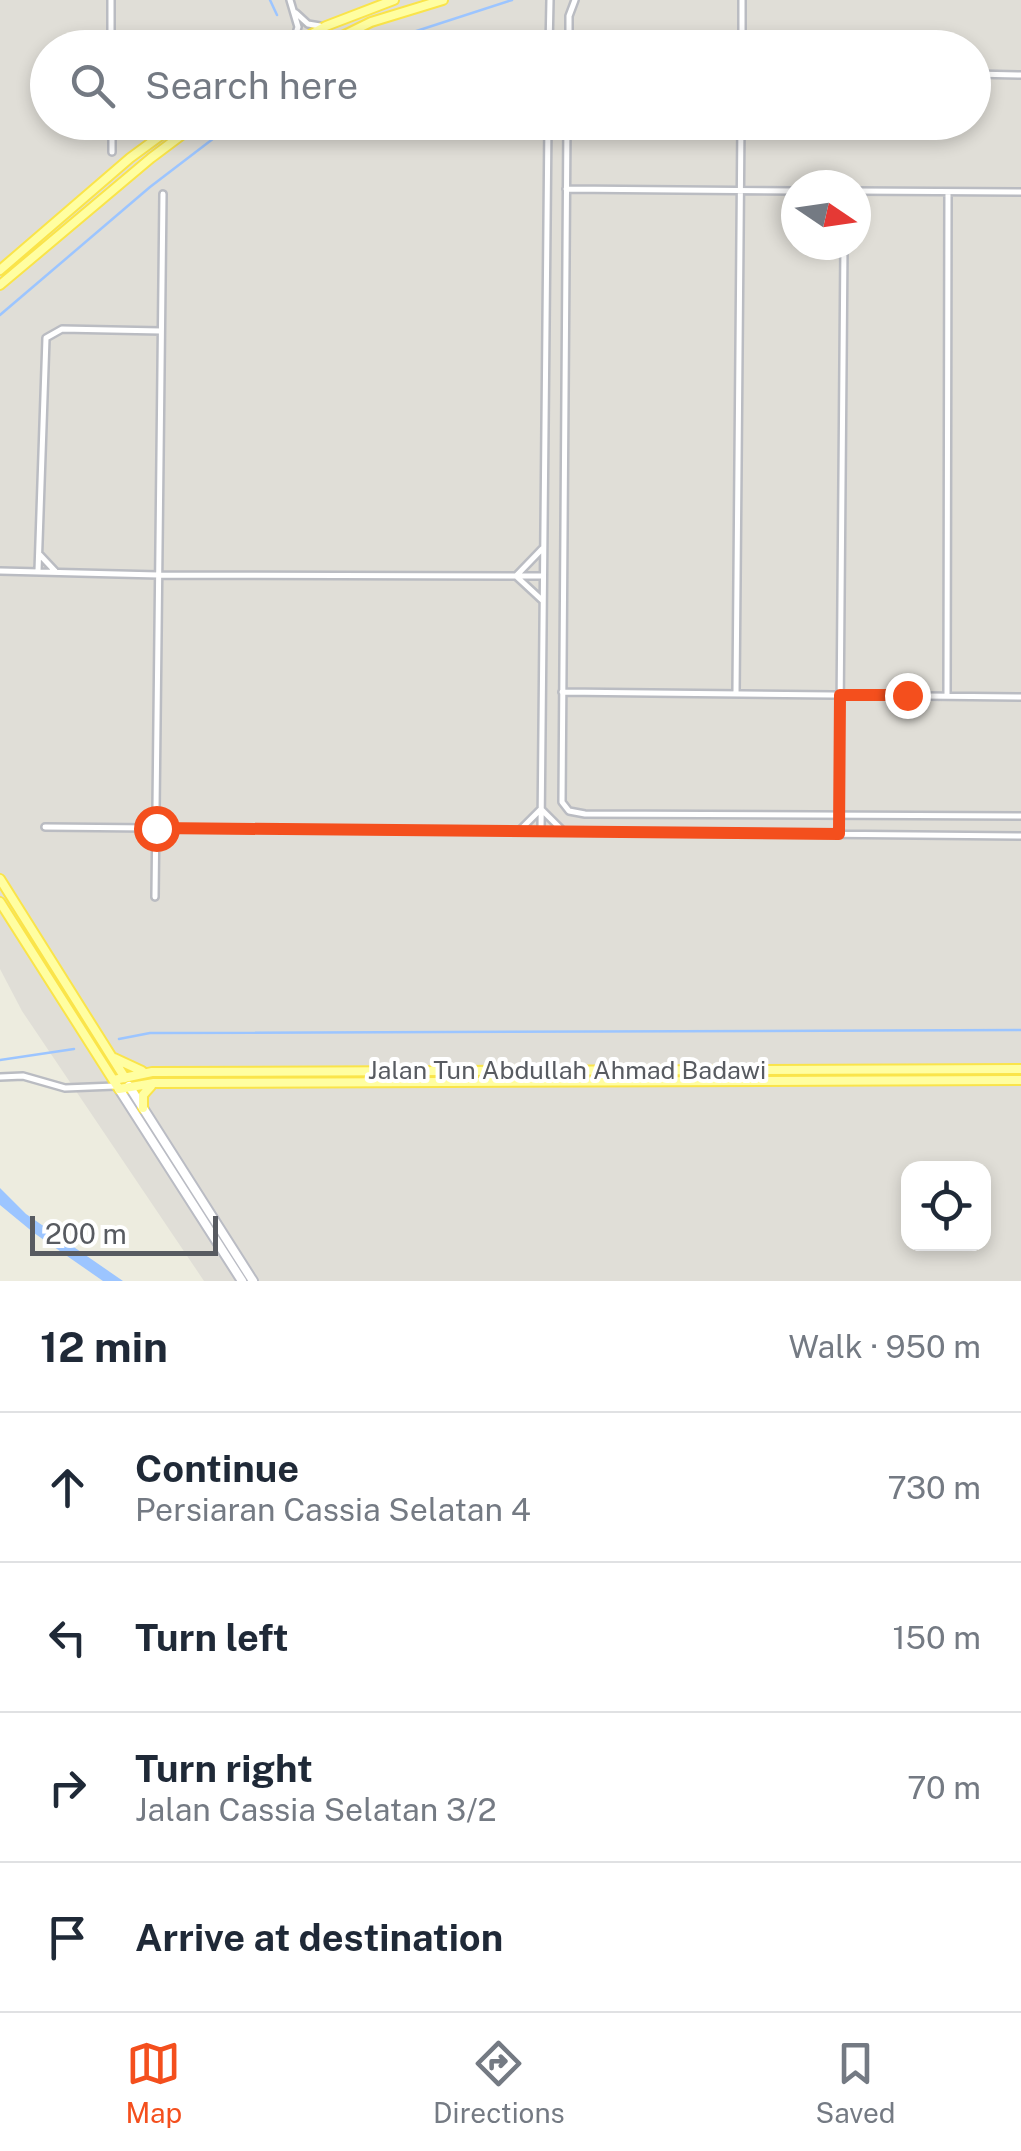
<!DOCTYPE html>
<meta charset="utf-8">
<style>
:root{--surface:#fff;--page:#f2f2f3;--text:#1f2937;--muted:#747a83;--line:#e0e1e3;--accent:#f44f1d}
body{margin:0;font-family:"Public Sans",sans-serif;background:var(--page);color:var(--text)}
.controls{position:absolute;right:30px;bottom:30px;display:grid;overflow:hidden;border-radius:20px;box-shadow:0 5px 15px #0003}
.controls button{width:90px;height:90px;display:grid;place-items:center;padding:0;border:0;border-bottom:2px solid var(--line);background:var(--surface);color:var(--text);font:50px sans-serif}
.compass{position:absolute;left:781px;top:170px;width:90px;height:90px;border-radius:50%;background:var(--surface);box-shadow:0 5px 15px #0003;rotate:103deg}
.scale{position:absolute;left:30px;bottom:25px;width:188px;box-sizing:border-box;padding-left:10px;border:5px solid #585b61;border-top:0;font-size:28px;line-height:35px;white-space:nowrap;color:#585b61;-webkit-text-stroke:8px #fff;paint-order:stroke}
.stop{position:absolute;width:30px;height:30px;margin:-22px;border:8px solid #f44f1d;border-radius:50%;background:#fff}
.stop.end{background:#f44f1d;border-color:#fff;box-shadow:0 2px 10px #0008}
.list{margin:0;padding:0;list-style:none}
h2{display:flex;justify-content:space-between;align-items:center;height:130px;margin:0;padding:0 40px;font-size:42px}
h2 small{font-size:32px;font-weight:400;color:var(--muted)}
.list li{display:grid;grid-template-columns:65px 1fr auto;gap:30px;align-items:center;box-sizing:border-box;height:150px;padding:0 40px;border-top:2px solid var(--line)}
.list b{display:block;font-size:38px;white-space:nowrap}
.list p{margin:0;font-size:32px;white-space:nowrap;color:var(--muted)}
.list em{font-size:32px;font-style:normal;color:var(--muted)}
.icon{flex:none;width:55px;height:55px;fill:none;stroke:currentColor;stroke-width:2;stroke-linecap:round;stroke-linejoin:round}
.map{position:relative;flex:none;width:1021px;height:1281px;overflow:hidden}
.search{position:absolute;background:var(--surface);box-shadow:0 5px 15px #0003;left:30px;right:30px;top:30px;height:110px;display:flex;align-items:center;gap:25px;box-sizing:border-box;padding:0 35px;border-radius:55px;color:var(--muted);font-size:38px}
.sheet{height:730px;background:var(--surface)}
nav{display:flex;justify-content:space-around;align-items:center;box-sizing:border-box;height:140px;border-top:2px solid var(--line);background:var(--surface);font-size:28px;color:var(--muted)}
nav a{display:grid;justify-items:center;gap:5px}
nav .on{color:var(--accent)}
.map>svg:first-child{display:block}
.industrial{fill:#e0ded7;fill-rule:evenodd}
.water{fill:#9cc5ff}
.lines{fill:none;stroke-linecap:round;stroke-linejoin:round}
.stream{stroke:#9cc5ff;stroke-width:2.5}
.street-casing{stroke:#babcc2;stroke-width:10}
.secondary-casing{stroke:#babcc4;stroke-width:12}
.primary-casing{stroke:#fae44a;stroke-width:12}
.street{stroke:#fff;stroke-width:5}
.secondary{stroke:#fff;stroke-width:8}
.primary{stroke:#fffea1;stroke-width:8}
.route{stroke:#f44f1d;stroke-width:12}
.labels{text-anchor:middle;stroke-width:8;stroke-linejoin:round;paint-order:stroke}
.street-label{font-size:25px;fill:#585b61;stroke:#fff}
</style>
<div class="map">
<svg width="1021" height="1281" viewBox="0 0 1021 1281">
<rect width="100%" height="100%" fill="#edecdf"/>
<path class="industrial" d="M0 0H1021V1281H204L22 1011 0 969ZM48 48H974V122H48ZM796 185H856V245H796ZM908 1168H984V1244H908Z"/>
<path class="water" d="M0 1188 26 1214 123 1281H103L34 1233 0 1205Z"/>
<g class="lines">
<path class="stream" d="M270 0 277 15
M364 48 512 0
M0 315 150 187 235 122
M119 1039 150 1033 1021 1030
M0 1060 74 1049"/>
<defs>
<path id="street" d="M111 0V48
M290 0 298 27 293 43
M296 13 308 24 320 26
M549 48 550 0
M569 48V16L575 0
M742 48V0
M974 74 1021 75
M112 122V152
M567 122 562 802 569 811 585 814 1021 816
M566 189 796 191
M856 191 1021 192
M542 549 516 576 543 601
M40 555 55 571
M0 571 158 575 543 576
M38 571 46 338 62 329 161 331
M562 692 1021 697
M736 693 741 122
M947 696 948 192
M45 827 1021 836
M520 830 541 809 562 830
M541 831 548 122
M839 834 844 245
M155 897 163 194
M0 1077 23 1076 65 1088 115 1086"/>
<path id="secondary" d="M129 1086 253 1281
M119 1089 242 1281"/>
<path id="primary" d="M287 48 326 26 394 0
M318 48 371 22 443 0
M0 270 130 158 179 122
M0 285 151 158 199 122
M0 879 125 1078
M0 902 119 1089 154 1083 1021 1080
M114 1058 142 1071
M114 1080 152 1072 1021 1069
M143 1108V1095L151 1086"/>
</defs>
<use href="#street" class="street-casing"/>
<use href="#secondary" class="secondary-casing"/>
<use href="#primary" class="primary-casing"/>
<use href="#street" class="street"/>
<use href="#secondary" class="secondary"/>
<use href="#primary" class="primary"/>
</g>
<g class="lines">
<path class="route" d="M156 828 839 834 840 695H907"/>
</g>
<g class="labels">
<g class="street-label">
<text x="567" y="1079">Jalan Tun Abdullah Ahmad Badawi</text>
</g>
</g>
</svg>
<div class="controls">
<button><svg class="icon" aria-label="locate" viewBox="0 0 24 24"><circle cx="12" cy="12" r="6"/><path d="M12 2v4M12 18v4M2 12h4M18 12h4"/></svg></button>
</div>
<svg class="compass" viewBox="-18 -18 36 36"><path d="M0-13l5 13h-10z" fill="#e53935"/><path d="M0 13l5-13h-10z" fill="#747a83"/></svg>
<div class="scale">200 m</div>
<div class="stop" style="left:156px;top:828px"></div>
<div class="stop end" style="left:907px;top:695px"></div>
<div class="search"><svg class="icon" aria-label="search" viewBox="0 0 24 24"><circle cx="10" cy="10" r="6"/><path d="M15 15l6 6"/></svg>Search here</div>
</div>
<section class="sheet">
<h2>12 min<small>Walk · 950 m</small></h2>
<ul class="list">
<li><svg class="icon" aria-label="ahead" viewBox="0 0 24 24"><path d="M12 20V5M6 11l6-6 6 6"/></svg><div><b>Continue</b><p>Persiaran Cassia Selatan 4</p></div><em>730 m</em></li>
<li><svg class="icon" aria-label="left" viewBox="0 0 24 24"><path d="M17 20v-9H6M10 6l-5 5 5 5"/></svg><div><b>Turn left</b></div><em>150 m</em></li>
<li><svg class="icon" aria-label="right" viewBox="0 0 24 24"><path d="M7 20v-9h11M14 6l5 5-5 5"/></svg><div><b>Turn right</b><p>Jalan Cassia Selatan 3/2</p></div><em>70 m</em></li>
<li><svg class="icon" aria-label="arrive" viewBox="0 0 24 24"><path d="M6 21V4h12l-3 4 3 4H6"/></svg><div><b>Arrive at destination</b></div></li>
</ul>
</section>
<nav>
<a class="on"><svg class="icon" aria-label="map" viewBox="0 0 24 24"><path d="M3 6l6-2 6 2 6-2v14l-6 2-6-2-6 2zM9 4v14M15 6v14"/></svg>Map</a>
<a><svg class="icon" aria-label="directions" viewBox="0 0 24 24"><path d="M12 3l9 9-9 9-9-9zM9 14v-3h6M13 9l2 2-2 2"/></svg>Directions</a>
<a><svg class="icon" aria-label="saved" viewBox="0 0 24 24"><path d="M7 4h10v16l-5-4-5 4z"/></svg>Saved</a>
</nav>
